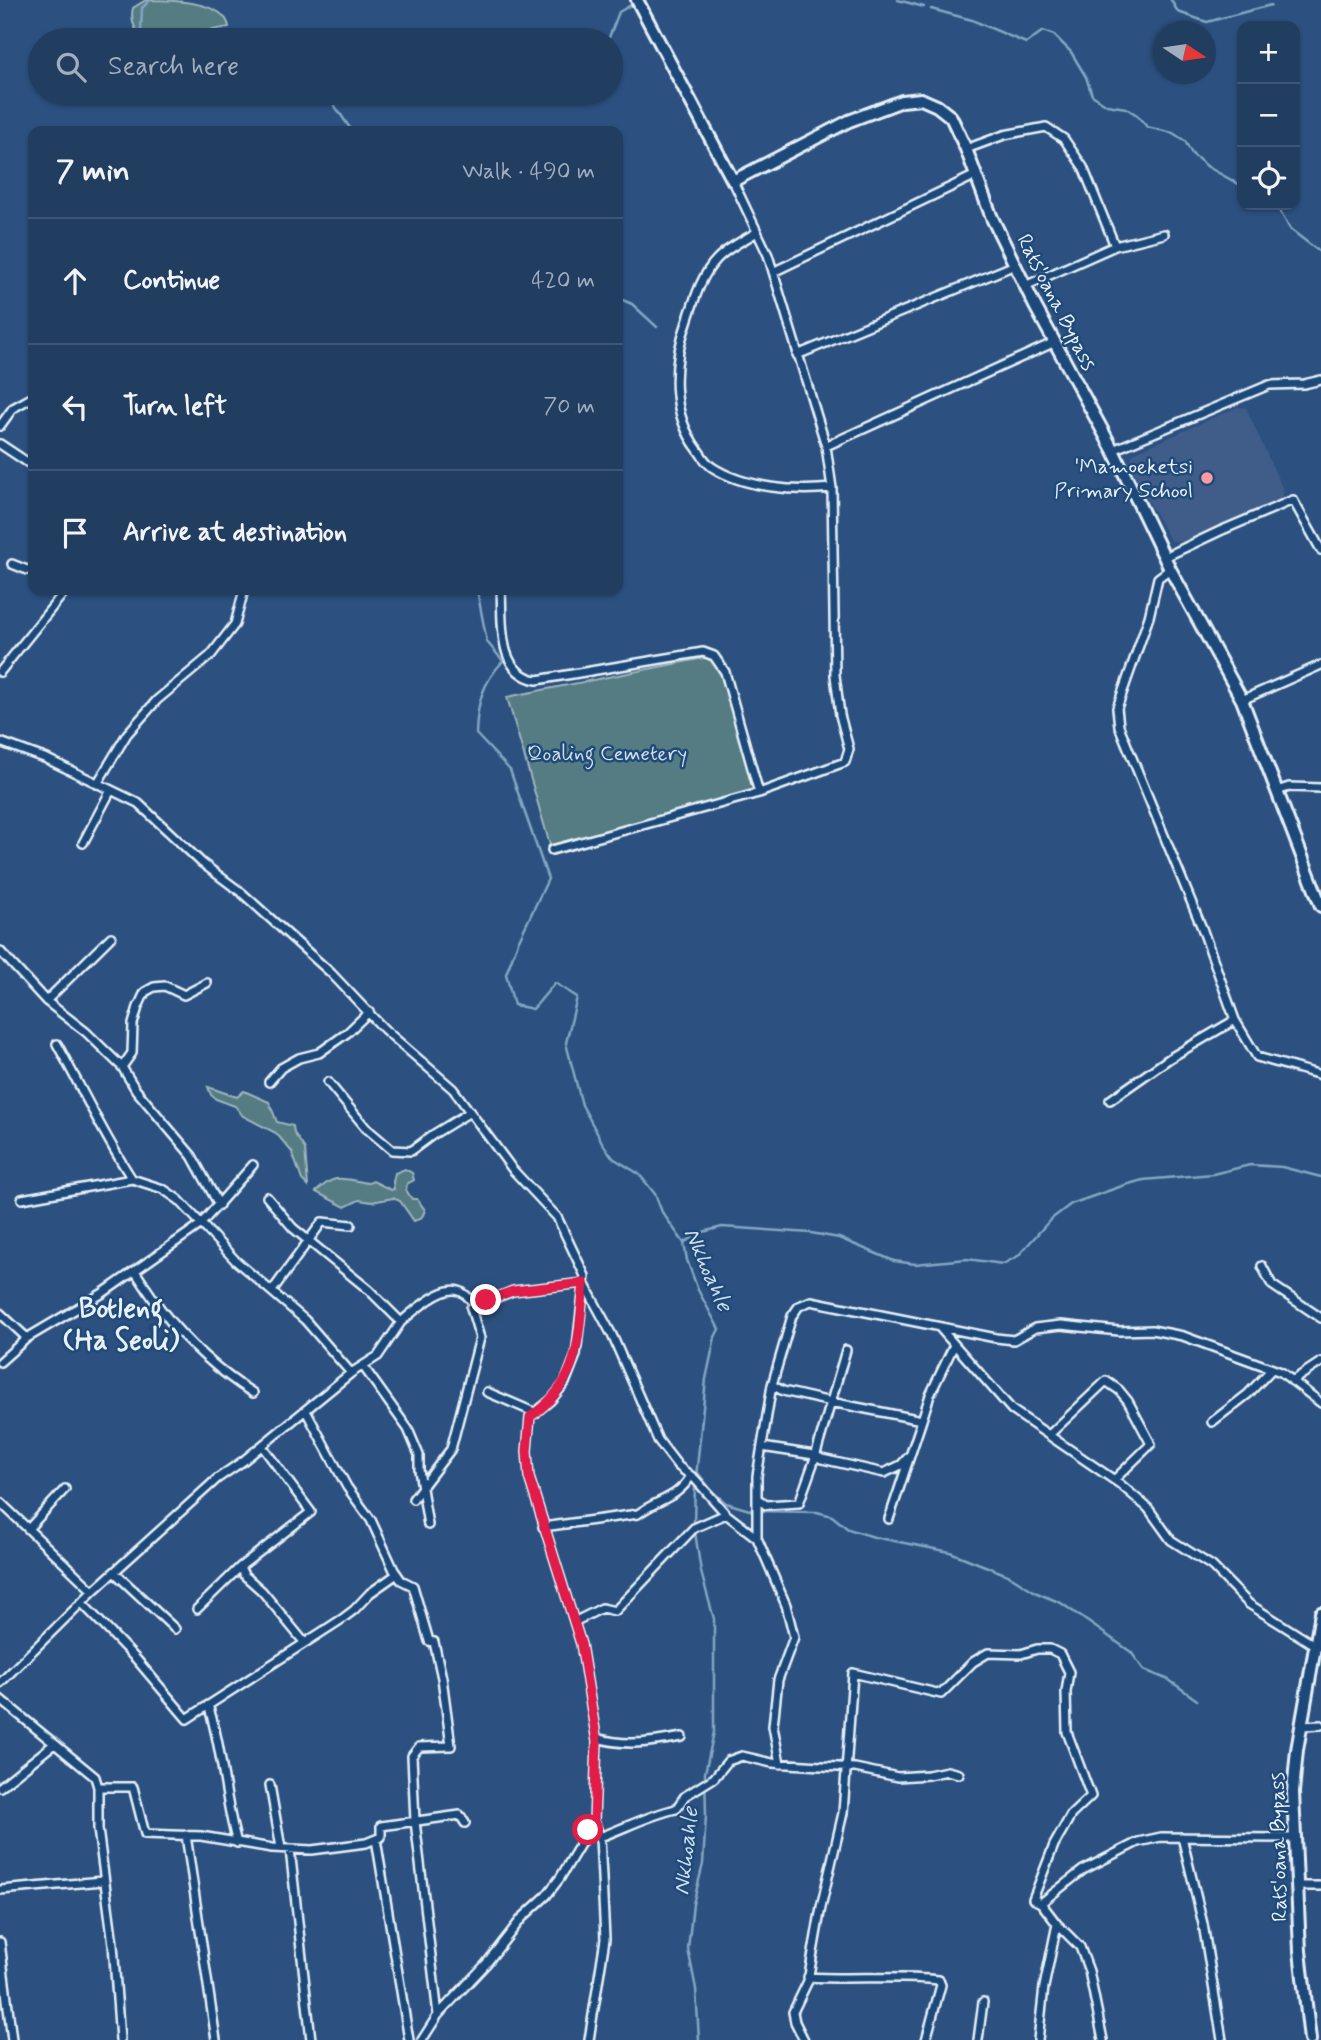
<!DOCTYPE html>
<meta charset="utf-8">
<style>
:root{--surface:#213d60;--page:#294466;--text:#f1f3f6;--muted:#a2aebd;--line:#3e5675}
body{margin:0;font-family:Mynerve,sans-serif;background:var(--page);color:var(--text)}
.controls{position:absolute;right:21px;top:21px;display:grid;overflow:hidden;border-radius:14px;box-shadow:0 2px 5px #0004}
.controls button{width:63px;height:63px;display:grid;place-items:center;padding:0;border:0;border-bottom:2px solid var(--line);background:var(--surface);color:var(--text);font:35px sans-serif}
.compass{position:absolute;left:1153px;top:21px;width:63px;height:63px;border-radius:50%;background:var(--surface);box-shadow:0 2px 5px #0004;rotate:103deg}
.stop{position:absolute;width:21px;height:21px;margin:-16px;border:5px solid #e11d48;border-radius:50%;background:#fff}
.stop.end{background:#e11d48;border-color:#fff;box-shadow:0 2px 7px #0008}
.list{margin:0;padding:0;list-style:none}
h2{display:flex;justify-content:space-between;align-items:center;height:91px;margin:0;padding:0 28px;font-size:30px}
h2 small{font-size:23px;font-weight:400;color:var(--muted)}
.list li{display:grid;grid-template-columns:46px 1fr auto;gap:21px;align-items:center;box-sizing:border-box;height:126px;padding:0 28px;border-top:2px solid var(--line)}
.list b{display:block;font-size:26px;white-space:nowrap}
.list em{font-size:23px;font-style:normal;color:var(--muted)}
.icon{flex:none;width:38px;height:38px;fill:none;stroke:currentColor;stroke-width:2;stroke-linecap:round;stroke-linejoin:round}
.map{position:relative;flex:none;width:1321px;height:2040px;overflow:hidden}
.search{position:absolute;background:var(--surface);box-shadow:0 2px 5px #0004;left:28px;top:28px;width:595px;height:77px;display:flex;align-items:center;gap:18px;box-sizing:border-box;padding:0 24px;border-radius:38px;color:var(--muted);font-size:26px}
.panel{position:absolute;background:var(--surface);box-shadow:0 2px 5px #0004;left:28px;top:126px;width:595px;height:469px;border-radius:14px}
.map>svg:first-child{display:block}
.built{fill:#3f5d8a}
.green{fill:#557c82;stroke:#9eb6bd;stroke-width:2}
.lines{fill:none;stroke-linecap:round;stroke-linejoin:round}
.stream{stroke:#84a6c3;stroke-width:2.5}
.street-casing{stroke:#e8f1f8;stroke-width:12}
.secondary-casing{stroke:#e8f1f8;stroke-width:16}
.street{stroke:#1f4a7a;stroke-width:7}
.secondary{stroke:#1f4a7a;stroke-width:10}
.route{stroke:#e11d48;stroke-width:9}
.poi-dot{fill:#ff9aa2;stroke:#1f4a7a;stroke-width:2.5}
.labels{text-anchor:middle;stroke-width:5;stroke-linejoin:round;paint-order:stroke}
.street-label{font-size:21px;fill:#e8f1f8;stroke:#1f4a7a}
.poi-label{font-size:21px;fill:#e8f1f8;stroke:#1f4a7a;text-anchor:end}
.park-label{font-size:21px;fill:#d2dfe6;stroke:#1f4a7a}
.water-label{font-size:23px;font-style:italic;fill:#cfdeeb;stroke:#1f4a7a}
.district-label{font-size:28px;font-weight:bold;fill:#e8f1f8;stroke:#1f4a7a}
</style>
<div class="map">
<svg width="1321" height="2040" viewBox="0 0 1321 2040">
<rect width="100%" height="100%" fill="#2c5180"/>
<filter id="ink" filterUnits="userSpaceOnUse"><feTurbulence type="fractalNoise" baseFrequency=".0143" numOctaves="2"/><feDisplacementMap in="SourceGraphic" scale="14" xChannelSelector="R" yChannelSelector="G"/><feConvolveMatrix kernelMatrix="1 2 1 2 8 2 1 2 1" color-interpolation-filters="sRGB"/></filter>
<g filter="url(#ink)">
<path class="built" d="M1238 407 1246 408 1284 492 1281 499 1183 542 1170 540 1128 464 1134 453Z"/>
<path class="green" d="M146 0C167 0 225 0 229 27L202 32 198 40H144C135 31 130 20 133 8Z
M714 656 725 672 759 793 550 845 507 697Z
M208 1087 237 1097 244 1091 269 1102 277 1122 293 1126 294 1133 305 1149 308 1186 302 1180 292 1152 276 1133 243 1116 235 1106 216 1099 211 1095Z
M405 1169 412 1173 414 1180 407 1184 406 1190 412 1199H417L425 1210C423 1217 421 1219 414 1221L400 1201 393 1198 372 1202 359 1200 345 1207 316 1192C337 1171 344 1180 369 1183L373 1181 391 1190 394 1189 393 1182 395 1173Z"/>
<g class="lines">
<path class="stream" d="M150 0 142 8 141 32 150 40
M898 0 924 7
M1171 0 1178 12 1207 22 1271 5
M931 9 972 20 1026 43 1043 31 1054 35 1071 52 1086 77 1092 95 1107 105 1126 108 1137 115 1147 127 1173 133 1185 141 1192 154 1208 167 1242 186
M608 40 619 12 636 2
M326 93 352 131
M452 93 467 98 488 93
M555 93H556
M1274 205 1278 207 1290 229 1321 253
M618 298 632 304 657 327
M477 590 487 642 503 661C482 684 477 703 476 734L510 770 548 879 518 942 506 974 514 1005 533 1009 555 983 577 997 566 1043 582 1105 603 1144 613 1158 639 1174 655 1194 662 1212 684 1243 687 1260 698 1290 719 1329 715 1337 706 1379 696 1477
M685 1242 703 1232 722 1227 811 1233 839 1238 894 1261 915 1264 967 1259 1003 1264 1018 1256 1050 1220 1071 1204 1125 1185 1143 1180 1213 1174 1250 1165 1282 1167 1321 1177
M698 1473 712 1491 726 1503 753 1511 817 1512 832 1516 848 1529 874 1537 950 1552 1010 1576 1037 1593 1061 1603 1131 1652 1144 1670 1169 1680 1197 1700
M694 1526 695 1483
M695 1532 701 1572 714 1619V1732L705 1773 706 1815 703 1864 693 1904 688 1949 696 1989 699 2040"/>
<defs>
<path id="street" d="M966 149 1004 135 1046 127 1064 139 1083 167 1115 246
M757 232C744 240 727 248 717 259 701 275 694 301 687 322 672 364 670 413 698 450 702 456 706 463 712 467 744 488 795 492 832 488
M773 272 976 175
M1025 286 1115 246 1164 234
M797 355 1015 265
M0 426 13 408 33 397
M0 444 33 466
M826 446 1055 342
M1113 450 1269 385 1304 384 1321 380
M1165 557 1220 531 1293 500 1321 550
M12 564 27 570 33 569
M1170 569 1158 578 1149 617 1117 708 1119 726 1202 928 1235 1020 1257 1057 1321 1075
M501 590C503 621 496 673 537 680L703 652 714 656 725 672 759 793
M0 672 66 590
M1242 700 1321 665
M0 742 47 759 138 803 202 863 242 893 331 973 384 1029 453 1089 513 1170 557 1217 585 1276 576 1355 565 1383 551 1400 530 1417 527 1451 529 1477 581 1644 597 1742 594 1821 560 1878 546 1896 522 1918 486 1964 438 2015 422 2040
M97 784 127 734 157 700 211 655 235 624 244 590
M1277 791 1289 787 1321 788
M83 843 111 790
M552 850 759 793 845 762 849 749 840 715 835 675 832 488 826 446 768 255 733 181
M0 951 46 1001 86 1032 122 1067 136 1090 192 1156 219 1205
M46 1001 111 937
M57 1044C82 1089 104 1136 132 1179L163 1189 179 1200 236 1261 305 1320 351 1373
M122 1067 132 1053 133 1024 138 1007 145 992 154 987 165 986 184 995 207 983
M269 1082 281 1068 299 1058 319 1053 347 1033 369 1012
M328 1082 366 1128 392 1150 411 1151 434 1134 470 1112
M1110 1100 1170 1058 1235 1020
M22 1199 132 1179
M1262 1266 1272 1285 1321 1318
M135 1271C144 1285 153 1299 163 1312 185 1341 222 1374 253 1393
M272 1291 322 1222 351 1225
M0 1313 27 1338
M401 1322C412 1312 443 1285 459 1291 466 1293 471 1301 476 1305
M939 1327 1012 1410 1120 1484 1148 1508 1171 1540 1212 1566 1249 1604 1314 1645 1321 1647
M0 1362 27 1338 103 1293 200 1225 253 1165
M363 1366 408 1429 419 1455V1470L428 1525
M1292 1381 1321 1362
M772 1385 783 1391 831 1402 922 1420 930 1395 954 1345
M487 1392 536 1413
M306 1411 347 1487 371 1520 394 1570 401 1580 413 1586 429 1641 434 1642 442 1678 451 1746 419 1747 412 1756 415 1821 438 2015
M1212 1422 1248 1394 1272 1369
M1049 1435 1106 1381 1119 1390 1128 1401 1151 1444 1114 1480
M262 1446 311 1512 240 1567 244 1575 262 1591 304 1642
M762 1447 814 1455 822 1459 884 1473 901 1465 909 1456
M757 1498 766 1505 799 1503 813 1464 846 1350
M413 1499 451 1449 480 1338 471 1308 513 1291 584 1283 612 1335 658 1440 678 1466 695 1479 726 1514 757 1538 786 1605 794 1637 778 1680 773 1726 780 1764
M0 1502 93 1591 0 1683
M889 1519 922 1420
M543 1527 638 1514C659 1498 676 1500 691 1476
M29 1528 65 1489
M757 1538V1476L772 1385 792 1316 799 1306 811 1301 996 1338 1014 1340 1035 1328 1061 1325 1119 1331 1152 1330 1183 1336 1281 1372 1321 1403
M114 1572 175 1629
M93 1591 218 1478 243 1461 351 1373 378 1356 401 1322 369 1290 293 1228 267 1197
M82 1603 137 1660 187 1719 342 1619 354 1610 370 1593 397 1574
M197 1609 240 1567
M574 1622 602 1608 615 1611 694 1528 726 1514
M0 1699 95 1777 98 1787V1829L113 1944 120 2040
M208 1705C223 1750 224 1798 237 1843
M1301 1726 1321 1725
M597 1738C626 1747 653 1742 682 1737
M270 1785 281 1848
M0 1787 54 1744
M98 1787H133L145 1834 201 1836 272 1848 312 1850 366 1843 381 1837V1826L460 1815 465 1823
M186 1835 216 2040
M600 1837C625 1828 649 1815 676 1809L685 1796 714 1778 728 1761 742 1756 772 1763 855 1768 898 1777 928 1775 947 1771 959 1774
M1182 1837 1203 1924 1222 2040
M376 1839 409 2040
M290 1849 311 2040
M1297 1886H1321
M0 1890 103 1881
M1057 1924 1080 1947 1089 1971 1103 2040
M0 1942 12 2040
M808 1977C852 1980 896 1975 939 1980L941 1985 926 2040
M589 2040 605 1939 600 1837 594 1821
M804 2040 795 2022 793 2012 808 1981 821 1907 843 1813 853 1673 941 1694 973 1662 988 1653 1021 1654 1037 1649H1050L1060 1654 1069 1672 1066 1692 1067 1732 1091 1796 1071 1815 1054 1845 1033 1899 1041 1903
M978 2040 983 2002
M1038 2040 1044 1987 1057 1924 1041 1903 1083 1870 1138 1842 1161 1837 1294 1838"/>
<path id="secondary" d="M637 0 733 181 849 121 902 101 921 99 937 106 951 117 966 149 992 218 1035 306 1113 450 1170 569 1242 700 1321 906
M1310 2040 1300 1951 1293 1792 1297 1750 1321 1613"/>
</defs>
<use href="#street" class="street-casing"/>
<use href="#secondary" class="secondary-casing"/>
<use href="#street" class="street"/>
<use href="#secondary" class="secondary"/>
</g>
</g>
<g class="lines" filter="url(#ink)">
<path class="route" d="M486 1300 513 1291 584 1283C578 1339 581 1381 530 1417L527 1451 529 1477 581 1644 597 1742 594 1821 588 1830"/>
</g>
<circle class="poi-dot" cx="1207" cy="478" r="7"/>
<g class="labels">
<g class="street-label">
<text transform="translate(1057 302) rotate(63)" y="7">Rats'oana Bypass</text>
<text transform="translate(1278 1847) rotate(-91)" y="7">Rats'oana Bypass</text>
</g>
<g class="poi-label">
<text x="1193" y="473">'Mamoeketsi<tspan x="1193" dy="24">Primary School</tspan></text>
</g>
<g class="park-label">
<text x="607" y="760">Qoaling Cemetery</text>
</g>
<g class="water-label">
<text transform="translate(709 1269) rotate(66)" y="8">Nkhoahle</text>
<text transform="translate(685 1851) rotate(-84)" y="8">Nkhoahle</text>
</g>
<g class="district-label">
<text x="121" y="1317">Botleng<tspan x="121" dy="32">(Ha Seoli)</tspan></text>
</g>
</g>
</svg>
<div class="controls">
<button>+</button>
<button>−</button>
<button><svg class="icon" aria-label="locate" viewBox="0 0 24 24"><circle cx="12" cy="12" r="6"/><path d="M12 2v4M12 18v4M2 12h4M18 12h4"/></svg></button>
</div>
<svg class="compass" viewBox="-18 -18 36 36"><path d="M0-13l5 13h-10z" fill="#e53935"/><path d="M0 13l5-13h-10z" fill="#a2aebd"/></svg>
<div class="stop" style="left:588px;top:1830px"></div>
<div class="stop end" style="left:486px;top:1300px"></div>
<div class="search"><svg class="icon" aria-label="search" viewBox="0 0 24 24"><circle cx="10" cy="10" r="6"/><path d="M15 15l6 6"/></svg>Search here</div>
<section class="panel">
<h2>7 min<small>Walk · 490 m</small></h2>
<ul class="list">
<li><svg class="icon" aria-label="ahead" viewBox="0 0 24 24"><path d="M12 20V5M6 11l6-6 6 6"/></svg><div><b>Continue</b></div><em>420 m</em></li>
<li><svg class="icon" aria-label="left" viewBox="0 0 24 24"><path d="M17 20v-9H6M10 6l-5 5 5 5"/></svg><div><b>Turn left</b></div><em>70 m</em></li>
<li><svg class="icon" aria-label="arrive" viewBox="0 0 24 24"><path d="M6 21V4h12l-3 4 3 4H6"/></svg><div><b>Arrive at destination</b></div></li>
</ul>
</section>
</div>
